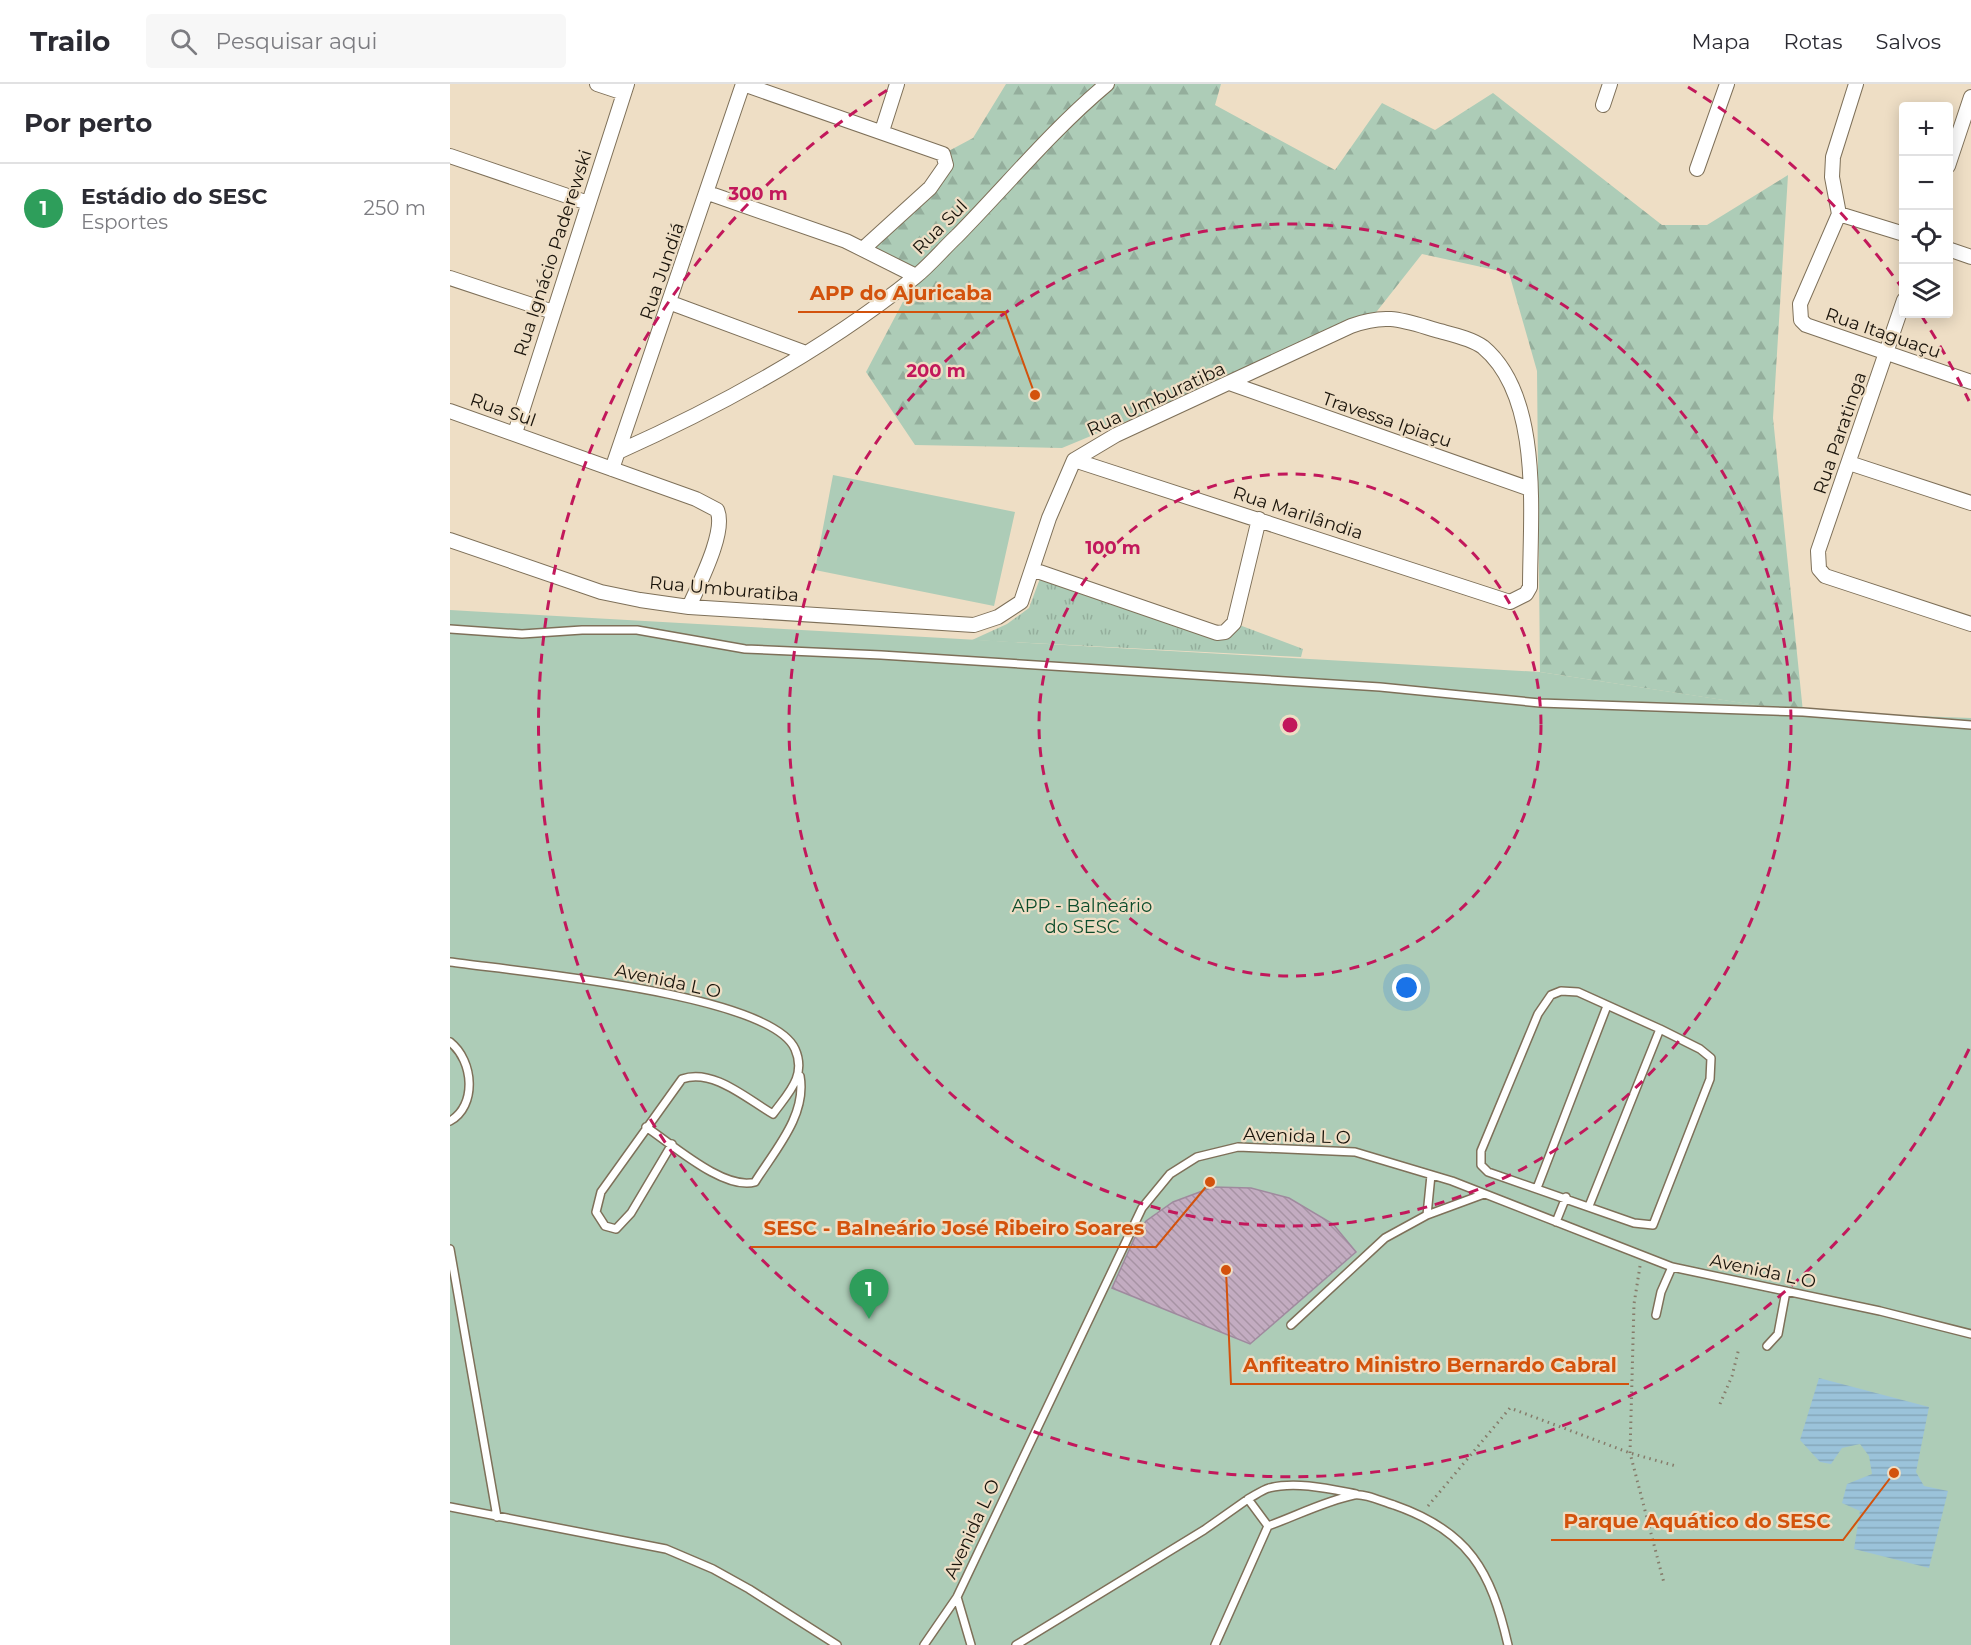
<!DOCTYPE html>
<html lang="pt">
<meta charset="utf-8">
<style>
:root{--surface:#fff;--page:#f7f7f7;--text:#2b2b33;--muted:#7c7c81;--line:#e1e1e2;--accent:#5e6a12}
body{margin:0;font-family:Montserrat,sans-serif;background:var(--page);color:var(--text)}
.controls{position:absolute;right:18px;top:18px;display:grid;overflow:hidden;border-radius:6px;box-shadow:0 3px 15px #0003}
.controls button{width:54px;height:54px;display:grid;place-items:center;padding:0;border:0;border-bottom:2px solid var(--line);background:var(--surface);color:var(--text);font:30px sans-serif}
.you{position:absolute;left:957px;top:904px;width:21px;height:21px;margin:-15px;border:4px solid #fff;border-radius:50%;background:#1a73e8;box-shadow:0 0 0 9px #1a73e833}
.badge{display:grid;place-items:center;width:39px;height:39px;border-radius:50%;background:var(--accent);color:#fff;font-size:20px;font-weight:700}
.pin{position:absolute;translate:-50% -50px;filter:drop-shadow(0 2px 3px #0008)}
.pin::after{content:'';position:absolute;top:32px;width:21px;height:18px;background:inherit;clip-path:polygon(0 0,100% 0,50% 100%)}
.list{margin:0;padding:0;list-style:none}
h2{display:flex;justify-content:space-between;align-items:center;height:78px;margin:0;padding:0 24px;font-size:26px}
h2 small{font-size:20px;font-weight:400;color:var(--muted)}
.list li{display:grid;grid-template-columns:39px 1fr auto;gap:18px;align-items:center;box-sizing:border-box;height:90px;padding:0 24px;border-top:2px solid var(--line)}
.list b{display:block;font-size:22px;white-space:nowrap}
.list p{margin:0;font-size:20px;white-space:nowrap;color:var(--muted)}
.list em{font-size:20px;font-style:normal;color:var(--muted)}
.icon{flex:none;width:33px;height:33px;fill:none;stroke:currentColor;stroke-width:2;stroke-linecap:round;stroke-linejoin:round}
.map{position:relative;flex:none;width:1521px;height:1561px;overflow:hidden}
header{display:flex;align-items:center;gap:36px;box-sizing:border-box;height:84px;padding:0 30px;background:var(--surface);border-bottom:2px solid var(--line)}
header strong{font-size:28px}
nav{display:flex;gap:33px;margin-inline-start:auto;font-size:21px}
.search{width:420px;height:54px;background:var(--page);display:flex;align-items:center;gap:15px;box-sizing:border-box;padding:0 21px;border-radius:6px;color:var(--muted);font-size:22px}
main{display:flex}
aside{flex:1;background:var(--surface)}
.map>svg:first-child{display:block}
.grass{fill:url(#grass-tufts)}
.forest{fill:url(#forest-firs)}
.pitch{fill:#adccb7}
.water{fill:url(#water-rules)}
.building{fill:url(#building-back-hatch);stroke:#9f8a9e;stroke-width:1.5}
.lines{fill:none;stroke-linecap:round;stroke-linejoin:round}
.service-casing{stroke:#7e7059;stroke-width:10}
.minor-casing{stroke:#7e7059;stroke-width:16}
.path{stroke:#867b6a;stroke-width:3;stroke-dasharray:1.5 4.5;stroke-linecap:butt}
.service{stroke:#fff;stroke-width:7}
.minor{stroke:#fff;stroke-width:14}
.ring{fill:none;stroke:#c2185b;stroke-width:3;stroke-dasharray:10 8}
.labels{text-anchor:middle;stroke-width:4.5;stroke-linejoin:round;paint-order:stroke}
.street-label{font-size:18px;fill:#1a140b;stroke:#eedec5}
.park-label{font-size:18px;fill:#0c4c2b;stroke:#eedec5}
.centre{fill:#c2185b;stroke:#eedec5;stroke-width:3}
.ring-label{font-size:18px;text-anchor:middle;font-weight:bold;fill:#c2185b;stroke:#eedec5;stroke-width:4.5;stroke-linejoin:round;paint-order:stroke}
.leader{fill:none;stroke:#d3520c;stroke-width:2}
.callout-dot{fill:#d3520c;stroke:#eedec5;stroke-width:2}
.callout-label{font-size:20px;text-anchor:middle;font-weight:bold;fill:#d3520c;stroke:#eedec5;stroke-width:4.5;stroke-linejoin:round;paint-order:stroke}
</style>
<header>
<strong>Trailo</strong>
<div class="search"><svg class="icon" aria-label="search" viewBox="0 0 24 24"><circle cx="10" cy="10" r="6"/><path d="M15 15l6 6"/></svg>Pesquisar aqui</div>
<nav><a>Mapa</a><a>Rotas</a><a>Salvos</a></nav>
</header>
<main>
<aside>
<h2>Por perto<small></small></h2>
<ul class="list">
<li><span class="badge" style="background:#2e9e5b">1</span><div><b>Estádio do SESC</b><p>Esportes</p></div><em>250 m</em></li>
</ul>
</aside>
<div class="map">
<svg width="1521" height="1561" viewBox="0 0 1521 1561">
<defs>
<pattern id="grass-tufts" width="24" height="20" patternUnits="userSpaceOnUse" patternTransform="scale(1.5)"><rect width="24" height="20" fill="#adccb7"/><path d="M3 7l-1-3M5 7V3M7 7l1-3M15 17l-1-3M17 17v-4M19 17l1-3" fill="none" stroke="#94ae9c"/></pattern>
<pattern id="forest-firs" width="22" height="20" patternUnits="userSpaceOnUse" patternTransform="scale(1.5)"><rect width="22" height="20" fill="#adccb7"/><path d="M5 1l3.5 6h-7zM16 11l3.5 6h-7z" fill="#94ae9c"/></pattern>
<pattern id="water-rules" width="6" height="5" patternUnits="userSpaceOnUse" patternTransform="scale(1.5)"><rect width="6" height="5" fill="#9bc3da"/><path d="M0 2.5h6" fill="none" stroke="#85a7ba"/></pattern>
<pattern id="building-back-hatch" width="6" height="6" patternUnits="userSpaceOnUse" patternTransform="scale(1.5)"><rect width="6" height="6" fill="#c3acc1"/><path d="M-1 5l2 2M0 0l6 6M5-1l2 2" fill="none" stroke="#a793a4"/></pattern>
</defs>
<rect width="100%" height="100%" fill="#eedec5"/>
<path class="grass" d="M592 489 767 549 784 539 853 565 851 573 522 556 557 540 579 524Z"/>
<path class="forest" d="M556 0H771L765 21 885 86 932 19 985 46 1043 9 1212 141H1257L1338 91 1323 334 1353 628 0 563 1345 627 1090 588 1087 287 1059 189 972 170 920 236 612 364 465 361 416 288 466 193 414 164 480 104 493 70 523 54Z"/>
<path class="pitch" d="M383 391 565 428 544 522 365 486Z
M0 526 1090 588 1353 628 1521 634V1561H0Z"/>
<path class="water" d="M1369 1294 1479 1323 1466 1388 1474 1402 1498 1407 1479 1484 1404 1465 1410 1427 1392 1419 1397 1400 1422 1390 1419 1372 1410 1360 1392 1364 1381 1380 1370 1378 1350 1356Z"/>
<path class="building" d="M763 1103 801 1104 839 1114 883 1140 906 1168 800 1260 662 1204 685 1153 696 1137 723 1118Z"/>
<g class="lines">
<defs>
<path id="service" d="M0 545 72 550 132 546H187L295 565 431 571 930 603 1090 619 1353 628 1521 641
M0 878C62 887 320 909 345 965 357 992 338 1009 323 1030 297 1015 263 984 232 995L151 1108 146 1128 155 1142 166 1145 181 1129 222 1060
M0 958C24 977 27 1022 0 1037
M196 1043C222 1060 274 1107 305 1098 325 1066 357 1031 350 992
M1087 1104 1157 922
M1139 1122 1210 945 1128 908 1111 907 1101 911 1088 930 1031 1067V1081L1038 1088 1184 1139 1203 1141 1260 995 1261 974 1250 965 1210 945
M977 1131 981 1091
M1106 1138 1116 1113
M0 1165 47 1433
M1206 1231 1211 1208 1222 1183
M841 1241 935 1154 977 1131 1034 1110
M1317 1262 1328 1250 1336 1207
M798 1415C804 1412 812 1406 819 1404 846 1397 880 1405 906 1410
M0 1423 216 1465 263 1485 299 1505 387 1561
M507 1513 521 1561
M474 1561 507 1513 692 1124 720 1090 747 1073 788 1063 905 1068 1002 1097 1222 1183 1430 1227 1521 1250
M566 1561 754 1446 798 1415 818 1442C846 1432 875 1417 904 1411 915 1409 933 1418 944 1421 1019 1447 1041 1487 1058 1561
M765 1561 818 1442"/>
<path id="minor" d="M147 0 174 9
M1406 0 1383 73 1382 93 1389 130 1350 220 1351 236 1356 241 1521 298
M1153 21 1160 0
M432 47 447 0
M0 72 138 119
M1498 82 1521 13
M1247 85 1277 0
M258 109 396 157 466 192
M1389 130 1454 150
M1498 165 1521 173
M0 194 103 228
M1454 216 1368 467 1369 485 1375 492 1521 540
M221 219 356 269
M782 300 1080 405
M0 327 246 415 267 426C277 447 248 502 239 523
M65 349 177 0
M168 368C273 321 375 265 465 193 480 181 493 165 507 152 557 101 602 46 657 0
M1399 379 1521 419
M162 385 293 0 493 70 496 81 480 104 414 164
M0 456 151 508 190 516 239 523 524 541 548 533 571 518 599 434 624 376 666 351 901 242C936 229 952 236 986 246 1000 250 1021 254 1033 263 1093 313 1080 432 1080 503L1076 510 1060 518 624 376
M584 486 767 549 775 548 784 539 809 435"/>
</defs>
<use href="#service" class="service-casing"/>
<use href="#minor" class="minor-casing"/>
<path class="path" d="M1190 1182 1184 1220 1180 1369 1214 1499
M1270 1320 1282 1292 1289 1264
M978 1422 1060 1324 1180 1369 1226 1382"/>
<use href="#service" class="service"/>
<use href="#minor" class="minor"/>
</g>
<g class="ring">
<circle cx="840" cy="641" r="251"/>
<circle cx="840" cy="641" r="501"/>
<path d="M1519 965A752 752 0 1 1 442 3M1238 3A752 752 0 0 1 1452 204M1471 231A752 752 0 0 1 1519 317"/>
</g>
<g class="labels">
<g class="street-label">
<text transform="translate(490 143) rotate(-45)" y="6">Rua Sul</text>
<text transform="translate(103 169) rotate(-72)" y="6">Rua Ignácio Paderewski</text>
<text transform="translate(212 187) rotate(-71)" y="6">Rua Jundiá</text>
<text transform="translate(1433 249) rotate(19)" y="6">Rua Itaguaçu</text>
<text transform="translate(706 315) rotate(-25)" y="6">Rua Umburatiba</text>
<text transform="translate(53 326) rotate(19)" y="6">Rua Sul</text>
<text transform="translate(937 336) rotate(19)" y="6">Travessa Ipiaçu</text>
<text transform="translate(1390 349) rotate(-71)" y="6">Rua Paratinga</text>
<text transform="translate(848 429) rotate(18)" y="6">Rua Marilândia</text>
<text transform="translate(274 505) rotate(5)" y="6">Rua Umburatiba</text>
<text transform="translate(218 897) rotate(12)" y="6">Avenida L O</text>
<text transform="translate(847 1052) rotate(2)" y="6">Avenida L O</text>
<text transform="translate(1313 1187) rotate(12)" y="6">Avenida L O</text>
<text transform="translate(522 1445) rotate(-65)" y="6">Avenida L O</text>
</g>
<g class="park-label">
<text x="632" y="828">APP - Balneário<tspan x="632" dy="21">do SESC</tspan></text>
</g>
</g>
<circle cx="840" cy="641" r="9" class="centre"/>
<g class="ring-label">
<text x="308" y="116">300 m</text>
<text x="486" y="293">200 m</text>
<text x="663" y="470">100 m</text>
</g>
<path class="leader" d="M585 311L555 228H348M760 1098L706 1163H301M776 1186L781 1300H1179M1444 1389L1393 1456H1101"/>
<g class="callout-dot">
<circle cx="585" cy="311" r="6"/>
<circle cx="760" cy="1098" r="6"/>
<circle cx="776" cy="1186" r="6"/>
<circle cx="1444" cy="1389" r="6"/>
</g>
<g class="callout-label">
<text x="451" y="216">APP do Ajuricaba</text>
<text x="504" y="1151">SESC - Balneário José Ribeiro Soares</text>
<text x="980" y="1288">Anfiteatro Ministro Bernardo Cabral</text>
<text x="1247" y="1444">Parque Aquático do SESC</text>
</g>
</svg>
<div class="controls">
<button>+</button>
<button>−</button>
<button><svg class="icon" aria-label="locate" viewBox="0 0 24 24"><circle cx="12" cy="12" r="6"/><path d="M12 2v4M12 18v4M2 12h4M18 12h4"/></svg></button>
<button><svg class="icon" aria-label="layers" viewBox="0 0 24 24"><path d="M12 4l9 5-9 5-9-5zM3 14l9 5 9-5"/></svg></button>
</div>
<div class="you"></div>
<div class="pin badge" style="left:419px;top:1235px;background:#2e9e5b">1</div>
</div>
</main>
